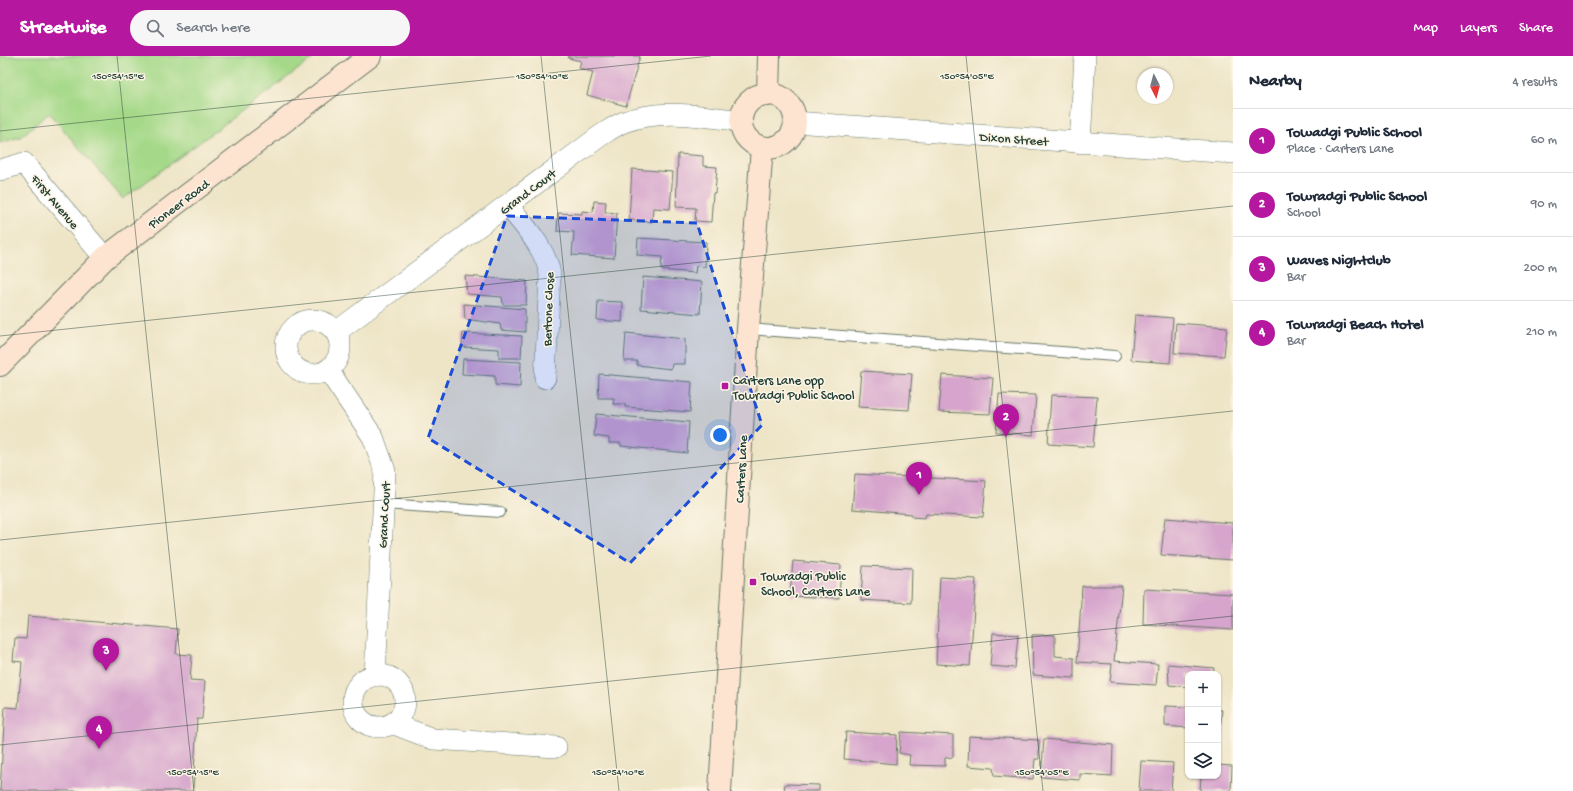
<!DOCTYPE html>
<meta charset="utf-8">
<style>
:root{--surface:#fff;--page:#f6f6f7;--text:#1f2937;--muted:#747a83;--line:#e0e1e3;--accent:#b5179e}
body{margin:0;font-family:"Gochi Hand",sans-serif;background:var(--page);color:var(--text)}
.controls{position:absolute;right:12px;bottom:12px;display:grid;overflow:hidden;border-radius:8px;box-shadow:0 1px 3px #0004}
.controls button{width:36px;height:36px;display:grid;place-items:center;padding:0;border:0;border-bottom:1px solid var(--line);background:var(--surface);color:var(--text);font:20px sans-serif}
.compass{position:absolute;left:1137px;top:12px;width:36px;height:36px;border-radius:50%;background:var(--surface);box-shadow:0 1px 3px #0004;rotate:174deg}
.you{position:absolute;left:720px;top:379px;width:14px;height:14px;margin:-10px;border:3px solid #fff;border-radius:50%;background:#1a73e8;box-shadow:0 0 0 6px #1a73e833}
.badge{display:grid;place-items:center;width:26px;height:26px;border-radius:50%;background:var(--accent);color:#fff;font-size:13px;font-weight:700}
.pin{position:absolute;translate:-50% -33px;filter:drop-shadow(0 1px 2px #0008)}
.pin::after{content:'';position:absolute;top:21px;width:14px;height:12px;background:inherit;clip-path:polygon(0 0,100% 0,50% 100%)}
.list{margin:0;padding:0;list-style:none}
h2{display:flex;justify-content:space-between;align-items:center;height:52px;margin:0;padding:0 16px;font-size:17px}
h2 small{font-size:13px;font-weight:400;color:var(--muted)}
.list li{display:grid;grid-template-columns:26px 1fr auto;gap:12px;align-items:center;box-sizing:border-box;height:64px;padding:0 16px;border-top:1px solid var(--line)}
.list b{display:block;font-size:15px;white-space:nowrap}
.list p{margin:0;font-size:13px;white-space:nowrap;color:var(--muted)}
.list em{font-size:13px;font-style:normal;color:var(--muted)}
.icon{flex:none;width:22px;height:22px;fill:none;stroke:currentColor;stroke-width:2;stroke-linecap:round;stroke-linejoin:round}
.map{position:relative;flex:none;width:1233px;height:735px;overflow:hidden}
header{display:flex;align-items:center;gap:24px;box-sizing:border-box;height:56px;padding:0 20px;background:var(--accent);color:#fff}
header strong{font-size:19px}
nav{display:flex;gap:22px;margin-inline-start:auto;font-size:14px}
.search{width:280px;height:36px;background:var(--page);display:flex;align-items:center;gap:10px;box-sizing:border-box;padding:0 14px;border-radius:22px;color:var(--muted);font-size:15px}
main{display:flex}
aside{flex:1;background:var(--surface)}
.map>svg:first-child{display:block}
.green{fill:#a5d989;stroke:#628b5e}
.building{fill:#d6a4cc}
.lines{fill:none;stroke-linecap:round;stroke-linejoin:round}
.lane-casing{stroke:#677867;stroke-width:12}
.street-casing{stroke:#677867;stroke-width:22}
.secondary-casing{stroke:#677867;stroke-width:24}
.lane{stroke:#fff;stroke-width:10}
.street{stroke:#fff;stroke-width:21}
.secondary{stroke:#fde4d0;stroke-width:22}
.marked{fill:#1d4ed8;fill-opacity:0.2;stroke:#1d4ed8;stroke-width:3;stroke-dasharray:8 5;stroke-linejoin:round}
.ticks{fill:none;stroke:#1f3d34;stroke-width:1;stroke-opacity:0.45}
.poi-dot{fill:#b5179e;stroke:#fcf5e5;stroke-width:1.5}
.labels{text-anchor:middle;stroke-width:3;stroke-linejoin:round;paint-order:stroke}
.street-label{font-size:13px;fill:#1f3d34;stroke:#fcf5e5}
.poi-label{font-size:13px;fill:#1f3d34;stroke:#fcf5e5;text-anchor:start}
.ticks-label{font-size:10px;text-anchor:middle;fill:#1f3d34;stroke:#fcf5e5;stroke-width:3;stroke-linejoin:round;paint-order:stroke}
</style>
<header>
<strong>Streetwise</strong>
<div class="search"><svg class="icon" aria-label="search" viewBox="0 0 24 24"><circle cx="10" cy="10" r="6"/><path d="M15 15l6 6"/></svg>Search here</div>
<nav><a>Map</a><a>Layers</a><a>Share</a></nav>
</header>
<main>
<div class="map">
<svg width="1233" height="735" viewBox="0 0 1233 735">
<rect width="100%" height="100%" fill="#fcf5e5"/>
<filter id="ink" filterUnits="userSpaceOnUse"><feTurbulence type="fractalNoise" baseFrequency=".025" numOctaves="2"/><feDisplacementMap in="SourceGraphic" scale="8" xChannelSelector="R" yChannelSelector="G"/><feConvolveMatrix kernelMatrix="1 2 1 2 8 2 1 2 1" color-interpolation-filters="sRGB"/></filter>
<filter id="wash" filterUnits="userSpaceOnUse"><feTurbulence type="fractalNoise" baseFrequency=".012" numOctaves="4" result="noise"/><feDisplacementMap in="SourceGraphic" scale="16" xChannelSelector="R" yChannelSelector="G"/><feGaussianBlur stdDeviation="0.9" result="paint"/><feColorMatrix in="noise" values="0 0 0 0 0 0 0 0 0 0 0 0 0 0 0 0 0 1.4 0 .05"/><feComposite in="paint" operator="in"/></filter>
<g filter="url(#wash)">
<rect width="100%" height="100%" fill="#eee5c7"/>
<path class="green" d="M0 0H316L123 143 49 57 20 81 0 87Z"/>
<g id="blocks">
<path class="building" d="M569 0H640L626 50 587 39 593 16 579 12 581 5 568 2Z
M678 98 703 100V110L717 111 715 137H713L711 166 695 165 696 152 676 151Z
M632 113 673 116 670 153 653 152 652 166 629 164Z
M594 145 606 146 605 156 617 157 614 202 572 199 574 176 557 175 558 157 582 158V155L593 156Z
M638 182 706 186 705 211 696 210 695 217 661 214 662 201 637 199Z
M465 220 527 225 526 249H503L502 241 467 238Z
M643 221 702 226 700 258 641 253Z
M598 245 623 246 622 266 597 264Z
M464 248 525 253V276L501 274 500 268 465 263Z
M1135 259 1173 262 1170 307 1131 304Z
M1176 267 1227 271 1224 300 1174 297Z
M463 277 522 280 521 302H499V293L462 291Z
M626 277 685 283V308H672L671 313 637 309V305H624Z
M463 303 521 306 520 331 495 329V320L462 318Z
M861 315 912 318 909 354 858 351Z
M599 318 692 326 690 356 625 351V348H613L614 342H598Z
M942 319 993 322 990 358 939 356Z
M999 338 1036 339 1033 379 996 376Z
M1051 339 1097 341 1093 391 1048 388Z
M596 358 689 366 687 397 621 390V387H609V382L594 380Z
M855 418 986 425 983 461 926 458 925 462 912 461V458L852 453Z
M1165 462 1233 467V504L1161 499Z
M793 505 841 509 839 542 790 540Z
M863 510 912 512 911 547 861 544Z
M940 521 976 523 970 610 936 608Z
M1082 530H1122L1114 605 1158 608 1156 629 1110 626 1112 608 1077 606Z
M1144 533 1233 538V574L1143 568Z
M28 560 178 573 176 598 192 599 190 624 205 625 202 663H197L193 735H0L5 651 18 652 22 606 13 605 15 582 26 583Z
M993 577 1018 579 1015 612 990 610Z
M1032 579H1055V600L1074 602V622L1033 619Z
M1168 608 1214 612 1213 618H1188V631L1169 629Z
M1165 650 1188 651V672L1165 670Z
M1218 654H1222L1220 674H1218Z
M846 676 897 679 896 708 844 703Z
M901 676 953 679V701L945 702V710L909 709 910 699 899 697Z
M969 680 1039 684V703H1035L1033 723 994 720 993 712 968 710Z
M1044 683 1113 689 1112 720 1080 718V724L1041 721Z
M1141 705 1173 707 1171 735H1139Z
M1218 709 1232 710 1231 735H1200L1201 720H1218Z
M785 728 819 729V735H784Z"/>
</g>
</g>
<g filter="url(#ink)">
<use href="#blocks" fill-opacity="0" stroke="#677867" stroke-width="1"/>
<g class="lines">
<defs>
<path id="lane" d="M748 273 1115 300
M384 448 500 456"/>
<path id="street" d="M794 66 1233 97
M1080 87 1085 0
M0 114 24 107 105 202
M508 149C524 170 545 191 550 218L545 322
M286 291a27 27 0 1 1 54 0a27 27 0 1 1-54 0Z
M336 276 600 80C608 75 616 69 624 66 660 52 703 60 741 65
M328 314 373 381 385 415 375 620
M353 645a26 26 0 1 1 52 0a26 26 0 1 1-52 0Z
M394 668 433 683 556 691"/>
<path id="secondary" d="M741 65a27 27 0 1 1 54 0a27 27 0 1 1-54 0Z
M768 39 769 0
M0 309 105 202 370 0
M720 735 748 273 762 91"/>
</defs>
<use href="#lane" class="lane-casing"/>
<use href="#street" class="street-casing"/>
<use href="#secondary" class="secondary-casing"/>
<use href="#lane" class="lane"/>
<use href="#street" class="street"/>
<use href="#secondary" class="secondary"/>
</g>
</g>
<path class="marked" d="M507 160 697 167 762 369 630 507 428 382Z"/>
<path class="ticks" d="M117 0 194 735M541 0 619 735M966 0 1043 735M0 75 711 0M0 280 1233 150M0 484 1233 355M0 689 1233 560"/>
<g class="poi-dot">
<rect x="721" y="326" width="8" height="8" rx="2"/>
<rect x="749" y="522" width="8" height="8" rx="2"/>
</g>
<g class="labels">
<g class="street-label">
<text transform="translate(1014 82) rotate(4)" y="5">Dixon Street</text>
<text transform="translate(527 135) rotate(-37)" y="5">Grand Court</text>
<text transform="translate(56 145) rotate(50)" y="5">First Avenue</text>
<text transform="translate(178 147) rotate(-37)" y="5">Pioneer Road</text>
<text transform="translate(547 253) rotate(-88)" y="5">Bertone Close</text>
<text transform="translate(740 413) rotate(-87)" y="5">Carters Lane</text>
<text transform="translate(383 459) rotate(-87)" y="5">Grand Court</text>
</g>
<g class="poi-label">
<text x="733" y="328">Carters Lane opp<tspan x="733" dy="15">Towradgi Public School</tspan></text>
<text x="761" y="524">Towradgi Public<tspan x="761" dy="15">School, Carters Lane</tspan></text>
</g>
</g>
<g class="ticks-label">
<text x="118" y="23">150°54'15"E</text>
<text x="542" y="23">150°54'10"E</text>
<text x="967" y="23">150°54'05"E</text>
<text x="193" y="719">150°54'15"E</text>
<text x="618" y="719">150°54'10"E</text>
<text x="1042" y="719">150°54'05"E</text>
</g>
</svg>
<div class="controls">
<button>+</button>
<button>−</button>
<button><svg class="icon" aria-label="layers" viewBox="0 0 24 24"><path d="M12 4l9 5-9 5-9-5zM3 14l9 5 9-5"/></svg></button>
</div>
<svg class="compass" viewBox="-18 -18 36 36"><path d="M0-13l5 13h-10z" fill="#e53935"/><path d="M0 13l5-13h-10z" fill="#747a83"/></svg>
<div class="you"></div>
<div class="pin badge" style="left:919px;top:439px">1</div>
<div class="pin badge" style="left:1006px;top:381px">2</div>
<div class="pin badge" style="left:106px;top:615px">3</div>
<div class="pin badge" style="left:99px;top:693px">4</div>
</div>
<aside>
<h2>Nearby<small>4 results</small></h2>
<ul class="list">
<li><span class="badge">1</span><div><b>Towadgi Public School</b><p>Place · Carters Lane</p></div><em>60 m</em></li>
<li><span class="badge">2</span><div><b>Towradgi Public School</b><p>School</p></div><em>90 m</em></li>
<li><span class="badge">3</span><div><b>Waves Nightclub</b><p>Bar</p></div><em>200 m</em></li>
<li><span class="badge">4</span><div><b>Towradgi Beach Hotel</b><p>Bar</p></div><em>210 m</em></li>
</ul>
</aside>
</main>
